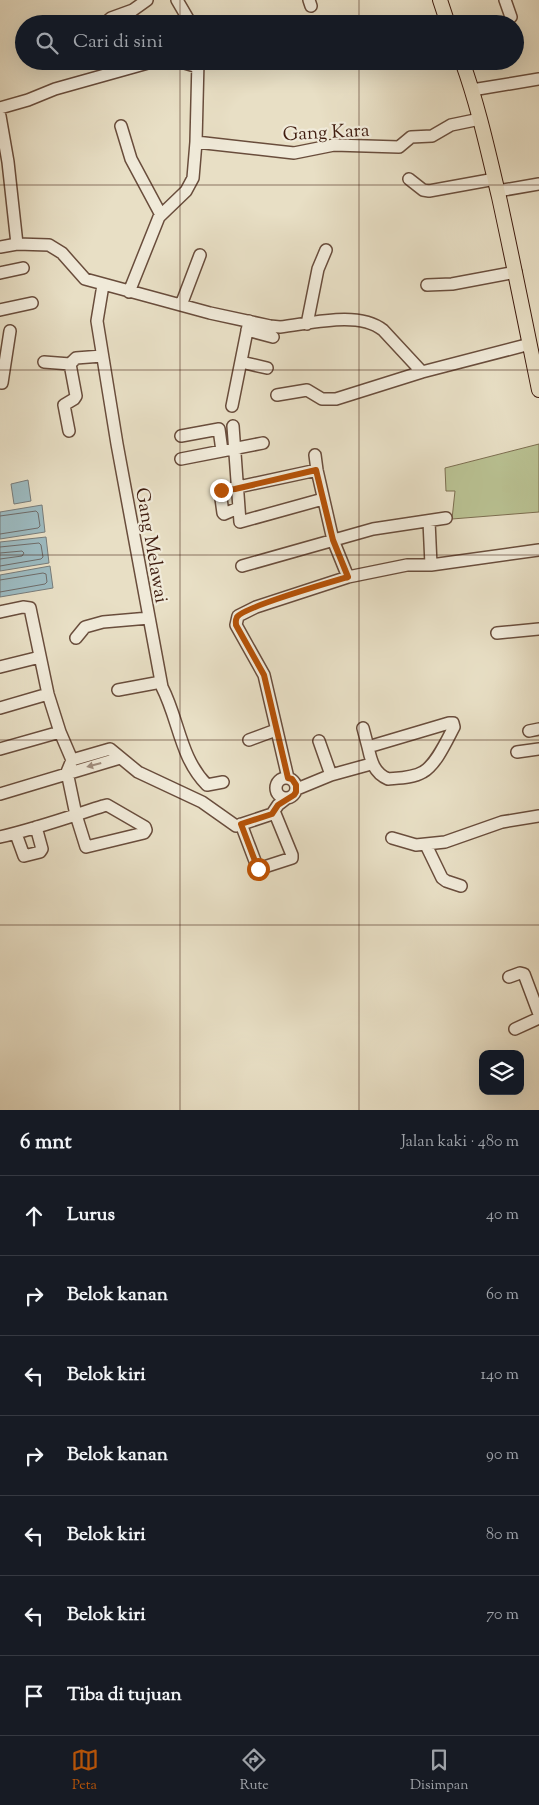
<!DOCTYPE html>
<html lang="id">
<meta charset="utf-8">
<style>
:root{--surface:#171b24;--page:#242831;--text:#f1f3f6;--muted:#9ea1a6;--line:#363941;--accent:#b45309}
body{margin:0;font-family:"Sorts Mill Goudy",serif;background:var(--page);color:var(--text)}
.controls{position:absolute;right:15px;bottom:15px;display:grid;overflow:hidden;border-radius:10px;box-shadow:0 5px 20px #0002}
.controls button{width:45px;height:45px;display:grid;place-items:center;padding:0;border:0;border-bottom:1px solid var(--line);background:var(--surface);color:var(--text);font:25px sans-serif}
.stop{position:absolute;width:15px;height:15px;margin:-11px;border:4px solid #b45309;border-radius:50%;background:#fff}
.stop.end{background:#b45309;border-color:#fff;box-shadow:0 1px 5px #0008}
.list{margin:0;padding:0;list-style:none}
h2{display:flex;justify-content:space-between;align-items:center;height:65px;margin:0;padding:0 20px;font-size:21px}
h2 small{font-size:16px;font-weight:400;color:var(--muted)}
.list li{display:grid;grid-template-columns:32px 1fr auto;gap:15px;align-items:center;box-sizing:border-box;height:80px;padding:0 20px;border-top:1px solid var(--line)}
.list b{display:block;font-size:19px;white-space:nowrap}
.list em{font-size:16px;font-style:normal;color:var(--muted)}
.icon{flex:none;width:28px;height:28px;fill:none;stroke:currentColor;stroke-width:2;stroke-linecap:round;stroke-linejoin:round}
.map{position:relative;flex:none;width:539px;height:1110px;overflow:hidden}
.search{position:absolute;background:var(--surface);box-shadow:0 5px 20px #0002;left:15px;right:15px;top:15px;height:55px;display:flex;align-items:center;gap:12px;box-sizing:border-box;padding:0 18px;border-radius:28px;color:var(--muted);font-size:19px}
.sheet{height:625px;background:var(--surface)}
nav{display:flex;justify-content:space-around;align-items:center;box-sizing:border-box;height:70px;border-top:1px solid var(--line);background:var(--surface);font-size:14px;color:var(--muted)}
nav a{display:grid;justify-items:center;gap:2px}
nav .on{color:var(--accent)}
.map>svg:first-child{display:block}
.green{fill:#b9c192;stroke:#7c6e50}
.water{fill:#9cbac0;stroke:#777b79}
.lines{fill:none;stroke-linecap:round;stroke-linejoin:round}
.shore{stroke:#6e6b68;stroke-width:1}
.minor-casing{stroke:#694d3c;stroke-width:14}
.major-casing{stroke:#3f1c0f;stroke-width:16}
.minor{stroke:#f0ead9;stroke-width:11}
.major{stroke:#e8dfc5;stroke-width:14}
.oneway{fill:#a08d7e}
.route{stroke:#b45309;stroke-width:6}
.grid{fill:none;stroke:#3f1c0f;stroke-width:1;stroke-opacity:0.55}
.labels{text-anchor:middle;stroke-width:4.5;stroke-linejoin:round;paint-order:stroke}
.street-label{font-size:19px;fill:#3f1c0f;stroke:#f0ead9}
</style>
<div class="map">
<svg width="539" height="1110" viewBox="0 0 539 1110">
<rect width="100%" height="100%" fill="#e8dfc5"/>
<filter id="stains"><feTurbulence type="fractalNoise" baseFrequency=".004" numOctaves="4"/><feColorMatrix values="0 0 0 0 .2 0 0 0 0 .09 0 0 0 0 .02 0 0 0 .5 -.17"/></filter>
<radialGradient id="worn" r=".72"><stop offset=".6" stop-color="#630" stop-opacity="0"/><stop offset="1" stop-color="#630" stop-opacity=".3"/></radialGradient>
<path class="green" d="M539 444V512L452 519 455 491H446L445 468Z"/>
<path class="water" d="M28 480 31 501 14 504 11 484Z
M42 505 45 532 0 539V512Z
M46 537 49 563 0 571V542Z
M50 566 53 588 0 597V575Z"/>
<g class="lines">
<path class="shore" d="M0 516 36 511 38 513 40 526 38 528 0 534
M0 547 39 543 41 545 43 557 41 559 0 566
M0 553 22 551 24 553 22 556 0 559
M0 580 43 573 46 574 47 582 45 584 0 592"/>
<defs>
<path id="minor" d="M177 0 191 24
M309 0 311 6
M505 0 511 17
M104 24 111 18 133 10 147 0
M178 61 198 67
M472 90 539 79
M0 108 28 100 55 89 155 61
M0 116 8 162 17 244
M121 126 131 159 161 215
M196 142 294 153 334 145 399 147 411 137 432 136 451 125 480 119
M409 179 423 190 429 191 495 179
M498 191 539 184
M0 247 17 244 49 245 62 253 85 279 210 313 270 326 280 327C309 324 358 310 383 330L422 372 530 344
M0 273 23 268
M103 285 97 321 117 444 162 687C179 720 180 758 207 785L223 782
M427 285 452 284 516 272
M129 292 159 217 186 191 193 178 196 142 198 61
M181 305 200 255
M0 310 32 303
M307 324 318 269 326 250
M247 330 273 337
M44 362 70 364
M241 362 267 368
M2 383 10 331
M277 395 307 390 322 399H336L422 372
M232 406 249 321
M233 426 240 522 323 499
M69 431 64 405 74 399 76 396 70 364 76 358 102 356
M181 436 219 429 222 451
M315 455 317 470 333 540 348 577
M181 459 263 443
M238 508 224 514 223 513 220 491 317 470
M429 521 431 565
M242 566 373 529 446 518
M0 612 23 607 30 608 48 694 60 732 72 760 67 772 76 815 86 847 144 833 146 830 145 827 107 805 103 806C69 817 35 829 0 837
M497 633 539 629
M76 638 85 627 103 622 149 618
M0 667 40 657
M118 690 161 682
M0 708 48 694
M449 723H453L454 727C447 740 436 765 423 772 413 778 399 778 388 779 374 773 371 761 368 747Z
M363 728 368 747
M529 731 539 729
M249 740 276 730
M319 741 331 775
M0 749 60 732
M517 752 539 749
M72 760 110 749 138 772 202 802 236 826 272 814 278 805 287 798
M276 788a10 10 0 1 1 20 0a10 10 0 1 1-20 0Z
M288 778 264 675 236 625 238 616 256 607 348 577 407 565H431L539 550
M297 789 331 775 371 764
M0 794 120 758
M241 824 258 869 292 858V855L274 811
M16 834 24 856 40 852 42 849 36 827
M392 838 416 845 445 842 502 822 539 816
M426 845 442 878 446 881 461 886
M509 977 520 973 524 974 539 1014
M515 1029 539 1018"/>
<path id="major" d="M440 0 448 24
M462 61C478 105 488 151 499 197 513 261 526 326 539 390"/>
</defs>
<use href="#minor" class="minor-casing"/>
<use href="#major" class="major-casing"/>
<use href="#minor" class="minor"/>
<use href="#major" class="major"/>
</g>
<defs><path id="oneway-solid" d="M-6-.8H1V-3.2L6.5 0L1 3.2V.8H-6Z" transform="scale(1.25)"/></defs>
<use class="oneway" href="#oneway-solid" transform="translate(94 765) rotate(165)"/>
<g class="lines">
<path class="route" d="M221 490 235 489 316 470 333 540 348 577C331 582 244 607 237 617 235 621 236 622 236 625L264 675 288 778 292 779 296 785V792L294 795 278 805 272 814 241 824 258 869"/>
</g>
<path class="grid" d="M180 0V24M359 0V24M180 61V1110M359 61V1110M0 185H539M0 370H539M0 555H539M0 740H539M0 925H539"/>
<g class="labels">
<g class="street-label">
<text transform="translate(326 131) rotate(-3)" y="7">Gang Kara</text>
<text transform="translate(153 545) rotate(80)" y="7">Gang Melawai</text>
</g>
</g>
<rect width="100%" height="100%" filter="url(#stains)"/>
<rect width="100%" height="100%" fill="url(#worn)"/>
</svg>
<div class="controls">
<button><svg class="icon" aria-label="layers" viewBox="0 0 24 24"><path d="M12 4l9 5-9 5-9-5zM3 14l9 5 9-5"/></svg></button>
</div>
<div class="stop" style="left:258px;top:869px"></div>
<div class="stop end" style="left:221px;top:490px"></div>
<div class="search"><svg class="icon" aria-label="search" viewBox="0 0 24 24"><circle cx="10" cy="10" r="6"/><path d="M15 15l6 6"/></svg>Cari di sini</div>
</div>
<section class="sheet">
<h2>6 mnt<small>Jalan kaki · 480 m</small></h2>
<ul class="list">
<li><svg class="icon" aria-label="ahead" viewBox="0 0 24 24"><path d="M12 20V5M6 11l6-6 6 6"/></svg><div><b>Lurus</b></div><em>40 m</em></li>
<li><svg class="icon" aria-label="right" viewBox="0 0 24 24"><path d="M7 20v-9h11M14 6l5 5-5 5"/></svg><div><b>Belok kanan</b></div><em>60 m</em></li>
<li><svg class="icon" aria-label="left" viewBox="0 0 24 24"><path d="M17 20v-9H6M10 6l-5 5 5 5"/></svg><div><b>Belok kiri</b></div><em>140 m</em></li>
<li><svg class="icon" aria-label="right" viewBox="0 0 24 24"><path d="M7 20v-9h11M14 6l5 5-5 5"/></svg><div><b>Belok kanan</b></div><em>90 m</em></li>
<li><svg class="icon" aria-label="left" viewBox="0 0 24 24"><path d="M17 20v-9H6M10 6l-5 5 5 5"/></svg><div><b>Belok kiri</b></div><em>80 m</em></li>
<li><svg class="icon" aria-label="left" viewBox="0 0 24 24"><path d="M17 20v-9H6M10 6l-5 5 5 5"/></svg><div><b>Belok kiri</b></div><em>70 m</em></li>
<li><svg class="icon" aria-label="arrive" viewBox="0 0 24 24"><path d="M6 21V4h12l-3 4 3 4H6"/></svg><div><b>Tiba di tujuan</b></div></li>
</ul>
</section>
<nav>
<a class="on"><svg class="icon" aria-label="map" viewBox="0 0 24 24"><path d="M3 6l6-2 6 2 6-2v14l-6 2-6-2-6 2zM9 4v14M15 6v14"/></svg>Peta</a>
<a><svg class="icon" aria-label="directions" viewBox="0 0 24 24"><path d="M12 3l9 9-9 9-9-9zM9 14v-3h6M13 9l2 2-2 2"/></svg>Rute</a>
<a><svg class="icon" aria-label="saved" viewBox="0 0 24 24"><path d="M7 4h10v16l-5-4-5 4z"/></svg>Disimpan</a>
</nav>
